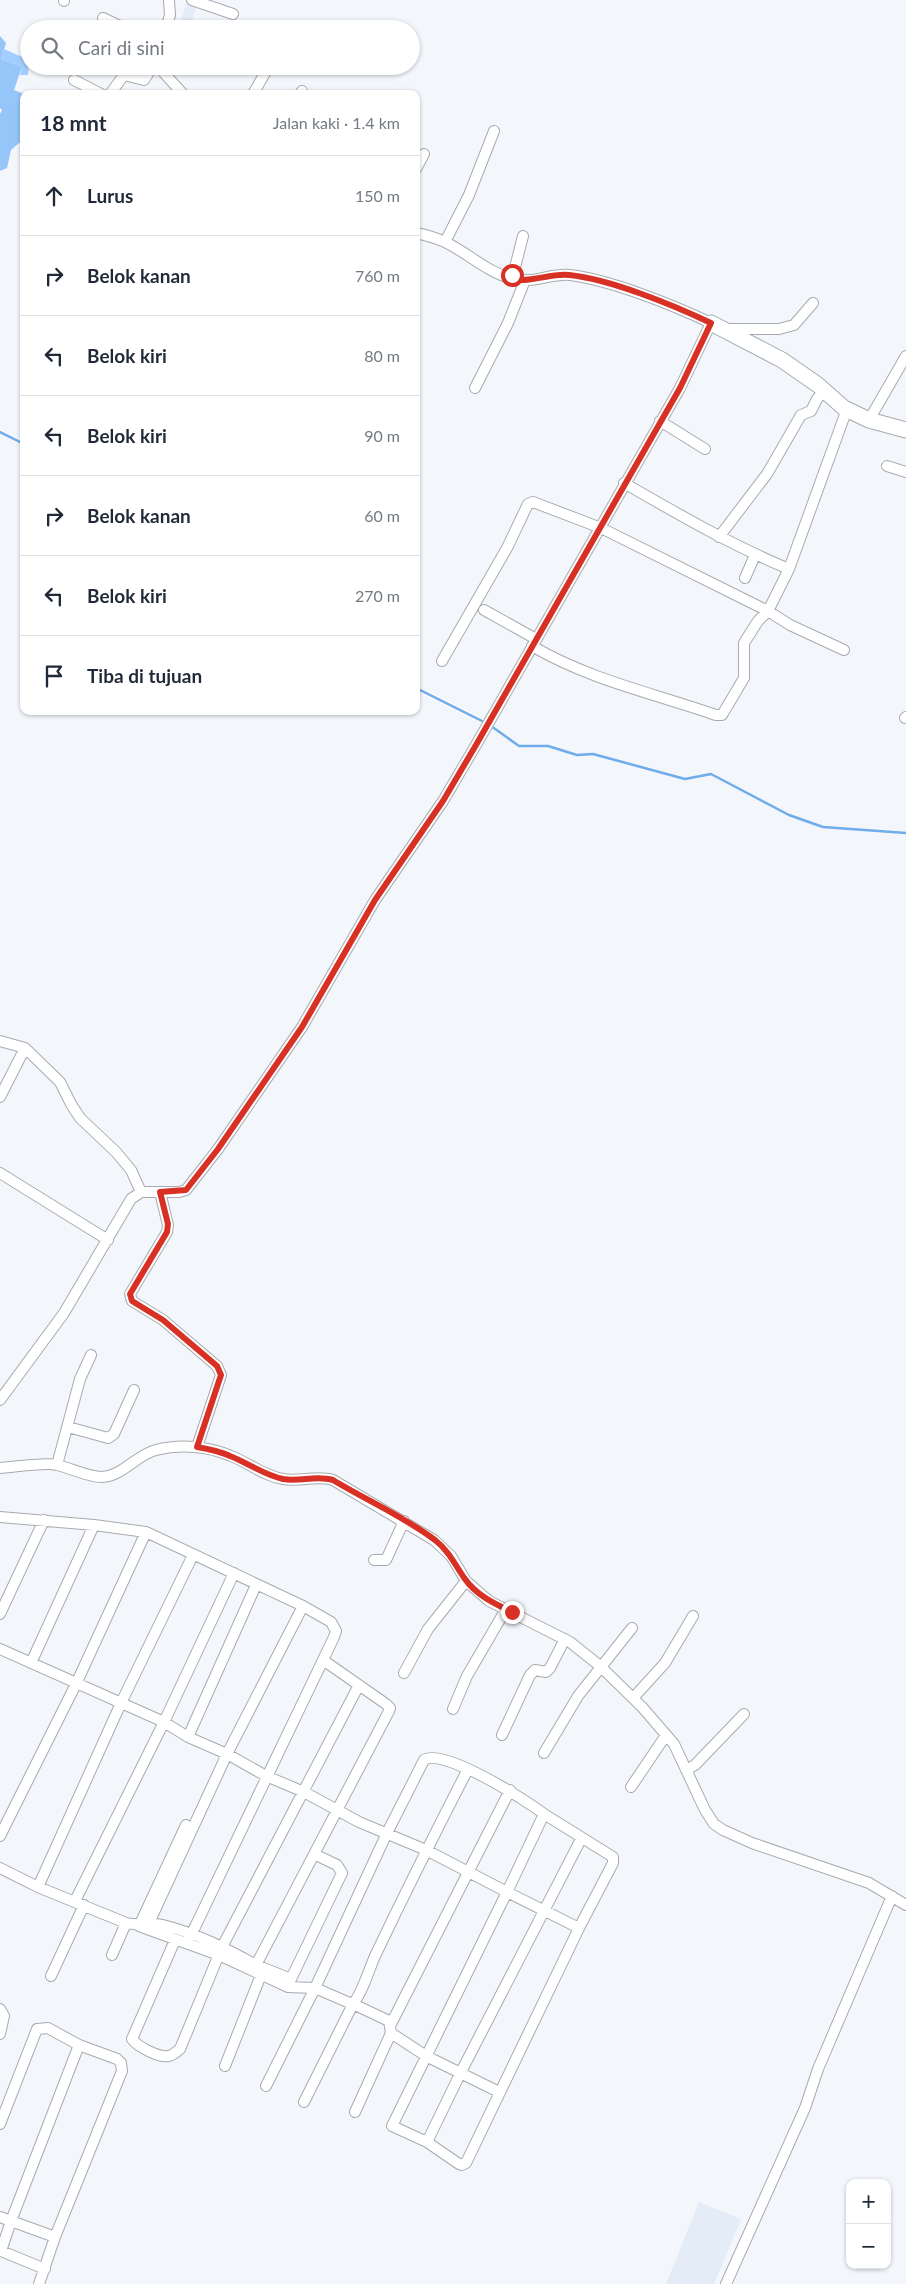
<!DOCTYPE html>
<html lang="id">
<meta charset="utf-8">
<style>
:root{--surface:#fff;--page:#f2f2f3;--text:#1f2937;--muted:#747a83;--line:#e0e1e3}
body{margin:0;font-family:Lato,sans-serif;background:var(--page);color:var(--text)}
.controls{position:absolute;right:15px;bottom:15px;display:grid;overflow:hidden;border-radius:10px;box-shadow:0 1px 4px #0004}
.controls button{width:45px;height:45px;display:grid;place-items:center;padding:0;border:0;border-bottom:1px solid var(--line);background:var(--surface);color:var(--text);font:25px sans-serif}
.stop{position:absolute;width:15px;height:15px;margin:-11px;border:4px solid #d93025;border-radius:50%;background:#fff}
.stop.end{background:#d93025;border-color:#fff;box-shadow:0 1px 5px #0008}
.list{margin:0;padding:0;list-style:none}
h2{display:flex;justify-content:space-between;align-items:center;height:65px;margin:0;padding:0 20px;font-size:21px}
h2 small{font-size:16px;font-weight:400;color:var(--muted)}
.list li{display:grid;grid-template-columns:32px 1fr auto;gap:15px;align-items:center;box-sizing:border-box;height:80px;padding:0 20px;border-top:1px solid var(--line)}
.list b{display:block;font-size:19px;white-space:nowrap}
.list em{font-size:16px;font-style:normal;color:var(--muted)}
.icon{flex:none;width:28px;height:28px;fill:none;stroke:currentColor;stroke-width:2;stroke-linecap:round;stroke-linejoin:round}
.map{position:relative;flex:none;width:906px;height:2284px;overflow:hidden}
.search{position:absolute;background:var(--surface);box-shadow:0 1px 4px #0004;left:20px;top:20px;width:400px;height:55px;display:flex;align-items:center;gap:12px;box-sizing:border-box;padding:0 18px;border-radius:28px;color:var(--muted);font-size:19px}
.panel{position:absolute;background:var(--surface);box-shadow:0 1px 4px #0004;left:20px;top:90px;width:400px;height:625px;border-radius:10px}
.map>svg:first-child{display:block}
.built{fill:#e3ecf7}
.green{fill:#a2cefd}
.forest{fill:#95c5f9}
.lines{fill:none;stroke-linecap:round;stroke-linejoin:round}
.stream{stroke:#6faceb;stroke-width:2.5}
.street-casing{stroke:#a7abaf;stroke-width:12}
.secondary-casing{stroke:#a7abaf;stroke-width:17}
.street{stroke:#fff;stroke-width:10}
.secondary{stroke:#fff;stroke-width:15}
.route{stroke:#d93025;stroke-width:6}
</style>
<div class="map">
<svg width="906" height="2284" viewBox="0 0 906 2284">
<rect width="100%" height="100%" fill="#f3f7fb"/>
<path class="built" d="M187 0 196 3V8L189 29H179Z
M699 2202 741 2219 714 2284H666Z"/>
<path class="green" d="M4 49 29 60 28 75H20L22 67 1 59Z"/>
<path class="forest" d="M0 36 6 43 1 59 22 67 14 90 24 94V144L19 143 11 150 7 168 0 171V114L2 110 0 108Z"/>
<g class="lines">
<path class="stream" d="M0 432 24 444
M416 688 484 722
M491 726 519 746H548L577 755 593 754 685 779 711 774 789 815 823 827 906 833"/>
<defs>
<path id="street" d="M192 0 233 14
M64 1V0
M103 18 126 29
M166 29 170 15 169 0
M161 66 164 73 183 94
M74 80 101 94
M110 94 124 75 144 80 153 66
M253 94 269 66
M300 94 302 91
M416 169 424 154
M445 242 469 195 494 131
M512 279 523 236
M729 329H779L794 325 813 303
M475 388 508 323 525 280
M869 420 906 356
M660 421 705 449
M887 466 906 472
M624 483C678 514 731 545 789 569
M719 537 767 474 801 415 811 411 817 399 824 391
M745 578 755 555
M484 610 536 639
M532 646C590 680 653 693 716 715H722L744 678V643L758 621 768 611 789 569 847 409
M442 661 507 548 528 504 533 502 601 528 768 611 790 625 844 650
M905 718 906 717
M0 1041 25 1048 60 1082 71 1104 80 1118 116 1152 131 1170 141 1192
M0 1097 25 1048
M0 1173 108 1240
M160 1192 168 1225 167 1232 130 1294 132 1301 163 1320 217 1366 221 1375 197 1447
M0 1400 64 1313 131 1199 141 1192H179L186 1190 218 1149 302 1027 375 900 443 801 476 745 680 388 711 323C673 305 611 280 570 275 551 273 532 284 513 279 488 273 468 253 445 242 436 238 426 235 416 233
M68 1427 108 1438 114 1434 134 1390
M57 1465 80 1379 91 1355
M0 1468C13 1467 47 1462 57 1465 71 1468 87 1477 102 1477 123 1476 136 1455 156 1450 180 1444 208 1446 231 1456 249 1463 264 1476 283 1479 300 1482 316 1475 333 1480L434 1540 451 1556 466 1581 489 1601 570 1642 600 1666 642 1707 674 1744 705 1810 714 1824 723 1830 752 1843 869 1883 906 1905
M0 1517 94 1525 146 1532
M374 1560H386L404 1521
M0 1614 44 1520
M0 1649 164 1722 188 1737 227 1754 266 1776 304 1792 359 1822 426 1850 507 1892 544 1814C527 1801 443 1747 424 1760L387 1833 315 1988 352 2004C360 1999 370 1967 375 1956 405 1893 436 1831 468 1769
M31 1663 94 1525
M404 1673 428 1629 466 1581
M634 1697 665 1663 693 1616
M453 1709 467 1676 506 1609
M502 1735 530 1675 535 1670 546 1672 550 1668 565 1639
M188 1737 256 1585
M544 1753 578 1696 632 1628
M686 1770 695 1765 744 1714
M631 1787 666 1735
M544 1814 613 1857V1863L579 1928 466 2163 462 2165 459 2164 427 2142 392 2126 507 1892 579 1928
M186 1825 139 1926 219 1955 288 1987 315 1988 266 2086
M0 1836 76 1684 146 1532 303 1606
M0 1868 38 1887 126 1923C139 1926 150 1922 163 1925 196 1933 227 1949 256 1965L389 1711 390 1708 386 1704 323 1660
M38 1887 121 1703 193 1555
M75 1901 164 1722 234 1573
M149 1923 227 1754 303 1606 331 1622 336 1631 334 1637 195 1927 186 1943
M175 1940 132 2039C138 2047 159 2058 169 2056 173 2055 176 2052 180 2049L222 1947 359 1685
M112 1955 126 1923
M256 1965 291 1979 342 1873 337 1865 314 1854
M51 1976 84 1905
M0 2009 4 2016 0 2034
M391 2024 510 1790
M225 2066 261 1975
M304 2102 353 2004 389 2021 391 2033 426 2056 499 2092
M355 2112 391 2033
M0 2124 37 2029 48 2028 79 2045
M427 2142 461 2072 581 1839
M0 2217 11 2221 79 2045 117 2059 121 2063 122 2071 55 2237 39 2284
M45 2269 1 2251 11 2221 55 2237
M726 2284 805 2108 818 2069 892 1896"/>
<path id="secondary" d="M711 323 782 360 818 385 844 408 869 420 906 430"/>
</defs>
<use href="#street" class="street-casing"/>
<use href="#secondary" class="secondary-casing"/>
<use href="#street" class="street"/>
<use href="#secondary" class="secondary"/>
</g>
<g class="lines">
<path class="route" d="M512 1612C495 1604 476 1595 465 1579 455 1565 449 1551 435 1540 403 1516 366 1500 333 1480 316 1475 300 1482 283 1479 264 1475 248 1463 230 1456 219 1451 209 1449 197 1447L221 1375 217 1366 163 1320 132 1301 130 1294 167 1232 168 1224 160 1192 186 1190 218 1149 302 1027 375 900 443 801 476 745 680 388 711 323C673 305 610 279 569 275 550 273 531 283 512 279V275"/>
</g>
</svg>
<div class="controls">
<button>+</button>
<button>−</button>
</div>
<div class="stop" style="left:512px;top:275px"></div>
<div class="stop end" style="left:512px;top:1612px"></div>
<div class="search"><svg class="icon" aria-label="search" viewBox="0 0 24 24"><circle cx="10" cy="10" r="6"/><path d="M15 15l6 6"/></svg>Cari di sini</div>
<section class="panel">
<h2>18 mnt<small>Jalan kaki · 1.4 km</small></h2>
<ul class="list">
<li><svg class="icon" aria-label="ahead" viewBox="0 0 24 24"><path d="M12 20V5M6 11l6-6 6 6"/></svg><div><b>Lurus</b></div><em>150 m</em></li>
<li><svg class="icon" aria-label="right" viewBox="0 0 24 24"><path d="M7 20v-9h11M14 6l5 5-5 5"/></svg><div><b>Belok kanan</b></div><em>760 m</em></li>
<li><svg class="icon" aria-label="left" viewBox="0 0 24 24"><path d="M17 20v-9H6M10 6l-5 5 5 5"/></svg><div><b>Belok kiri</b></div><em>80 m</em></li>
<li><svg class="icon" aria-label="left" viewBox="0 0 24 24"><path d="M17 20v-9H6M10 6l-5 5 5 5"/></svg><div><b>Belok kiri</b></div><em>90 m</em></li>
<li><svg class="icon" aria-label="right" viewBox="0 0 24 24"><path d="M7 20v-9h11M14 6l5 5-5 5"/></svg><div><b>Belok kanan</b></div><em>60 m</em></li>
<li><svg class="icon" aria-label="left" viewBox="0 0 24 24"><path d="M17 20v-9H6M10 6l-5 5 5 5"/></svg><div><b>Belok kiri</b></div><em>270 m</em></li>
<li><svg class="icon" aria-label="arrive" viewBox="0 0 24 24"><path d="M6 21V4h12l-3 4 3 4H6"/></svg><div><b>Tiba di tujuan</b></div></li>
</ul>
</section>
</div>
